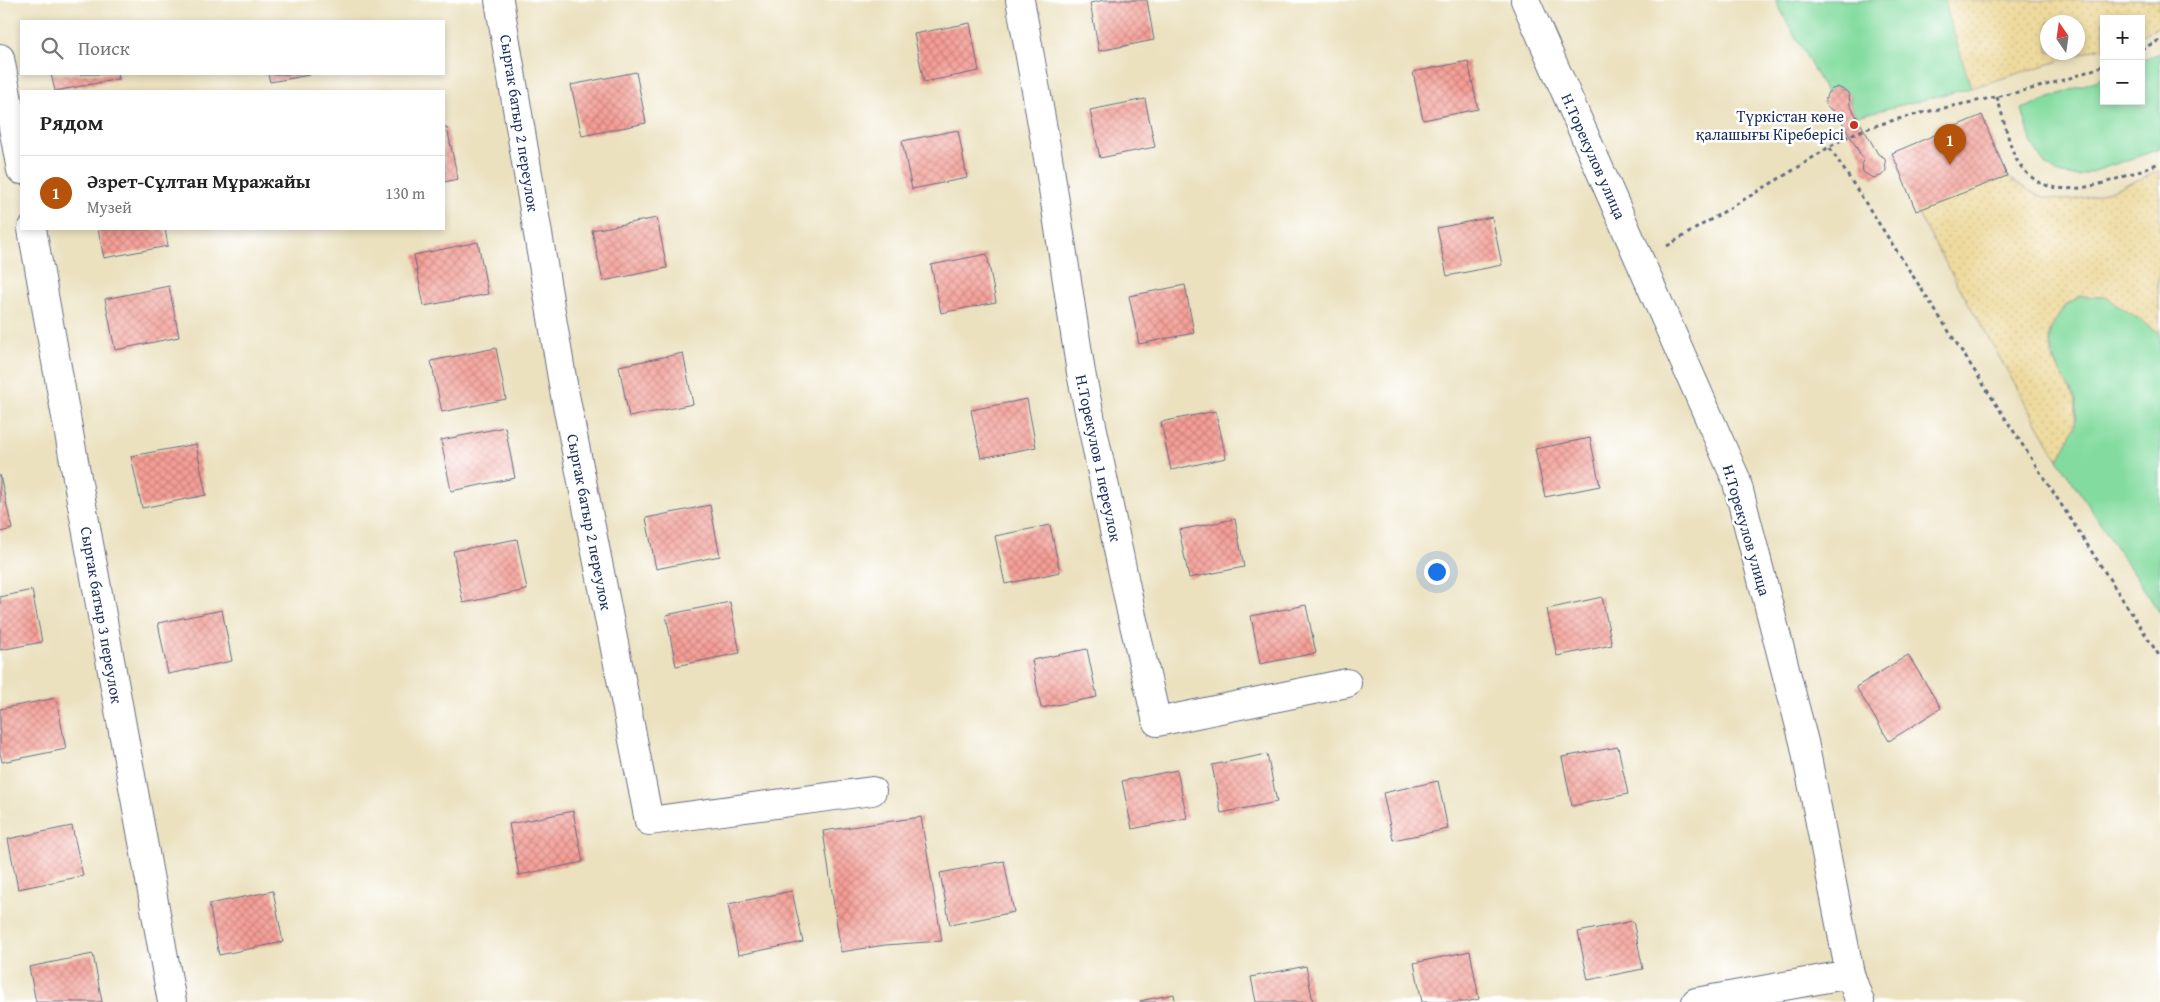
<!DOCTYPE html>
<html lang="ru">
<meta charset="utf-8">
<style>
:root{--surface:#fff;--page:#f2f2f2;--text:#222;--muted:#767676;--line:#e0e0e0;--accent:#b45309}
body{margin:0;font-family:"Gentium Book Plus",serif;background:var(--page);color:var(--text)}
.controls{position:absolute;right:15px;top:15px;display:grid;overflow:hidden;border-radius:0px;box-shadow:0 2px 8px #0003}
.controls button{width:45px;height:45px;display:grid;place-items:center;padding:0;border:0;border-bottom:1px solid var(--line);background:var(--surface);color:var(--text);font:25px sans-serif}
.compass{position:absolute;left:2040px;top:15px;width:45px;height:45px;border-radius:50%;background:var(--surface);box-shadow:0 2px 8px #0003;rotate:347deg}
.you{position:absolute;left:1436px;top:571px;width:18px;height:18px;margin:-12px;border:4px solid #fff;border-radius:50%;background:#1a73e8;box-shadow:0 0 0 8px #1a73e833}
.badge{display:grid;place-items:center;width:32px;height:32px;border-radius:50%;background:var(--accent);color:#fff;font-size:16px;font-weight:700}
.pin{position:absolute;translate:-50% -41px;filter:drop-shadow(0 1px 2px #0008)}
.pin::after{content:'';position:absolute;top:26px;width:18px;height:15px;background:inherit;clip-path:polygon(0 0,100% 0,50% 100%)}
.list{margin:0;padding:0;list-style:none}
h2{display:flex;justify-content:space-between;align-items:center;height:65px;margin:0;padding:0 20px;font-size:21px}
h2 small{font-size:16px;font-weight:400;color:var(--muted)}
.list li{display:grid;grid-template-columns:32px 1fr auto;gap:15px;align-items:center;box-sizing:border-box;height:75px;padding:0 20px;border-top:1px solid var(--line)}
.list b{display:block;font-size:19px;white-space:nowrap}
.list p{margin:0;font-size:16px;white-space:nowrap;color:var(--muted)}
.list em{font-size:16px;font-style:normal;color:var(--muted)}
.icon{flex:none;width:28px;height:28px;fill:none;stroke:currentColor;stroke-width:2;stroke-linecap:round;stroke-linejoin:round}
.map{position:relative;flex:none;width:2160px;height:1002px;overflow:hidden}
.search{position:absolute;background:var(--surface);box-shadow:0 2px 8px #0003;left:20px;top:20px;width:425px;height:55px;display:flex;align-items:center;gap:12px;box-sizing:border-box;padding:0 18px;border-radius:0px;color:var(--muted);font-size:19px}
.panel{position:absolute;background:var(--surface);box-shadow:0 2px 8px #0003;left:20px;top:90px;width:425px;height:140px;border-radius:0px}
.map>svg:first-child{display:block}
.grass{fill:#83db9f;stroke:#4f857e}
.sand{fill:url(#sand-dots);stroke:#84847e;fill-rule:evenodd}
.building{fill:url(#building-cross-hatch)}
.lines{fill:none;stroke-linecap:round;stroke-linejoin:round}
.minor-casing{stroke:#646d80;stroke-width:30}
.path{stroke:#646d80;stroke-width:3;stroke-dasharray:4 4;stroke-linecap:butt}
.minor{stroke:#fff;stroke-width:28}
.poi-dot{fill:#c8321e;stroke:#fff;stroke-width:2}
.labels{text-anchor:middle;stroke-width:5;stroke-linejoin:round;paint-order:stroke}
.poi-label{font-size:16px;fill:#1b2f5e;stroke:#fff;text-anchor:end}
.street-label{font-size:16px;fill:#1b2f5e;stroke:#fff}
</style>
<div class="map">
<svg width="2160" height="1002" viewBox="0 0 2160 1002">
<defs>
<pattern id="sand-dots" width="8" height="8" patternUnits="userSpaceOnUse" patternTransform="scale(1.25)"><rect width="8" height="8" fill="#eeda9e"/><path d="M2 2h.1M6 6h.1" fill="none" stroke="#ccbb8a" stroke-width="1.8" stroke-linecap="round"/></pattern>
<pattern id="building-cross-hatch" width="8" height="8" patternUnits="userSpaceOnUse" patternTransform="scale(1.25)"><rect width="8" height="8" fill="#f69e95"/><path d="M0 0l8 8M0 8l8-8" fill="none" stroke="#c6817d"/></pattern>
</defs>
<rect width="100%" height="100%" fill="#fff"/>
<filter id="ink" filterUnits="userSpaceOnUse"><feTurbulence type="fractalNoise" baseFrequency=".02" numOctaves="2"/><feDisplacementMap in="SourceGraphic" scale="10" xChannelSelector="R" yChannelSelector="G"/><feConvolveMatrix kernelMatrix="1 2 1 2 8 2 1 2 1" color-interpolation-filters="sRGB"/></filter>
<filter id="wash" filterUnits="userSpaceOnUse"><feTurbulence type="fractalNoise" baseFrequency=".0096" numOctaves="4" result="noise"/><feDisplacementMap in="SourceGraphic" scale="20" xChannelSelector="R" yChannelSelector="G"/><feGaussianBlur stdDeviation="1.12" result="paint"/><feColorMatrix in="noise" values="0 0 0 0 0 0 0 0 0 0 0 0 0 0 0 0 0 1.4 0 .05"/><feComposite in="paint" operator="in"/></filter>
<g filter="url(#wash)">
<rect width="100%" height="100%" fill="#ebe1bf"/>
<path class="grass" d="M1775 0H1944L1971 88 1857 116 1850 105 1851 97C1846 86 1834 84 1827 94Z
M2160 53V149L2080 176 2061 175 2043 162 2032 144 2022 109 2104 77V101H2141V61Z
M2080 296 2106 297 2160 333V613L2058 460C2067 442 2080 423 2076 401 2074 395 2068 387 2065 381 2045 343 2040 322 2080 296Z"/>
<path class="sand" d="M1944 0H2160V26L2141 36V19H2104V47L1971 88ZM2048 22H2078V52H2048Z
M2160 171V277L2158 282 2160 333 2106 297 2080 296 2064 306 2049 332 2051 355 2076 401 2075 427 2058 460 1916 211 2007 176C2020 185 2036 197 2052 199 2085 205 2129 183 2160 171Z"/>
<g id="blocks">
<path class="building" d="M1105 0H1147L1154 40 1099 51 1090 3Z
M970 23 979 71 924 82 914 34Z
M1468 61 1478 109 1423 120 1413 72Z
M636 72 646 123 582 136 571 85Z
M51 74H118L119 79 55 91Z
M268 74H309L310 75 270 82Z
M1838 87 1849 93 1850 105 1878 154 1885 158 1886 171 1881 176 1873 178 1863 172 1862 164 1863 159 1837 113 1827 107 1825 102 1827 94 1830 90Z
M1145 99 1155 147 1100 158 1090 110Z
M1982 115 2007 176 1916 211 1892 153Z
M444 128H447L458 179 444 182Z
M958 130 967 178 912 189 902 141Z
M1492 217 1502 265 1447 276 1437 228Z
M657 218 667 268 603 281 592 230Z
M98 229H165L168 246 104 258Z
M478 242 488 294 424 306 414 255Z
M987 254 996 302 941 313 931 265Z
M1185 285 1194 333 1139 344 1129 296Z
M169 286 179 337 115 350 105 299Z
M496 348 506 399 442 412 431 361Z
M683 353 693 404 629 417 619 366Z
M1027 399 1036 447 981 458 971 410Z
M1216 411 1226 458 1171 470 1161 422Z
M505 427 515 478 451 491 441 440Z
M1590 438 1600 486 1545 497 1535 449Z
M196 444 206 495 142 508 131 456Z
M0 475 12 529 0 532Z
M710 505 720 556 656 569 646 518Z
M1235 519 1244 567 1189 578 1179 530Z
M1050 525 1060 572 1005 584 995 536Z
M517 539 527 590 463 603 453 551Z
M32 590 42 642 0 650V597Z
M1602 597 1612 645 1557 656 1547 609Z
M730 602 740 653 676 666 666 615Z
M1306 605 1316 653 1260 664 1251 616Z
M222 610 232 661 168 674 158 623Z
M1087 649 1097 697 1041 708 1032 660Z
M1908 655 1941 708 1889 741 1856 687Z
M56 698 66 749 2 762 0 753V709Z
M1618 747 1628 794 1572 806 1562 757Z
M1267 754 1277 802 1221 813 1212 765Z
M1177 770 1187 818 1132 829 1122 781Z
M1438 781 1448 829 1393 840 1383 793Z
M573 811 583 862 519 875 509 824Z
M921 817 942 941 885 945 841 952 823 831Z
M72 826 83 876 18 889 8 839Z
M1004 861 1014 912 950 925 940 873Z
M273 891 283 942 219 955 209 904Z
M792 891 803 942 738 955 728 904Z
M1633 921 1643 969 1588 980 1578 932Z
M1470 951 1479 999 1466 1002H1422L1414 963Z
M93 954 102 1002H36L29 967Z
M1306 966 1313 1002H1256L1251 977Z
M1174 994 1175 1002H1140V1001Z"/>
</g>
</g>
<g filter="url(#ink)">
<use href="#blocks" fill-opacity="0" stroke="#646d80" stroke-width="1"/>
<g class="lines">
<defs>
<path id="minor" d="M499 0 564 390 649 821 872 791
M1020 0 1050 169 1081 373 1132 616 1157 722 1347 683
M1525 0 1736 479 1804 742 1850 974 1860 1002
M0 58 21 170
M32 229 172 1002
M1696 1002 1850 974"/>
</defs>
<use href="#minor" class="minor-casing"/>
<path class="path" d="M2141 49 2160 40
M1997 97C2002 112 2010 150 2018 162 2051 213 2116 178 2160 163
M1830 148 2160 657
M1667 246C1710 220 1753 194 1797 168 1819 154 1841 137 1866 129 1943 102 2028 98 2104 65"/>
<use href="#minor" class="minor"/>
</g>
</g>
<circle class="poi-dot" cx="1854" cy="125" r="5"/>
<g class="labels">
<g class="poi-label">
<text x="1844" y="122">Түркістан көне<tspan x="1844" dy="18">қалашығы Кіреберісі</tspan></text>
</g>
<g class="street-label">
<text transform="translate(520 123) rotate(81)" y="6">Сыргак батыр 2 переулок</text>
<text transform="translate(1594 156) rotate(66)" y="6">Н.Торекулов улица</text>
<text transform="translate(1099 458) rotate(78)" y="6">Н.Торекулов 1 переулок</text>
<text transform="translate(590 522) rotate(79)" y="6">Сыргак батыр 2 переулок</text>
<text transform="translate(1747 530) rotate(74)" y="6">Н.Торекулов улица</text>
<text transform="translate(102 615) rotate(80)" y="6">Сыргак батыр 3 переулок</text>
</g>
</g>
</svg>
<div class="controls">
<button>+</button>
<button>−</button>
</div>
<svg class="compass" viewBox="-18 -18 36 36"><path d="M0-13l5 13h-10z" fill="#e53935"/><path d="M0 13l5-13h-10z" fill="#767676"/></svg>
<div class="you"></div>
<div class="pin badge" style="left:1950px;top:165px">1</div>
<div class="search"><svg class="icon" aria-label="search" viewBox="0 0 24 24"><circle cx="10" cy="10" r="6"/><path d="M15 15l6 6"/></svg>Поиск</div>
<section class="panel">
<h2>Рядом<small></small></h2>
<ul class="list">
<li><span class="badge">1</span><div><b>Әзрет-Сұлтан Мұражайы</b><p>Музей</p></div><em>130 m</em></li>
</ul>
</section>
</div>
